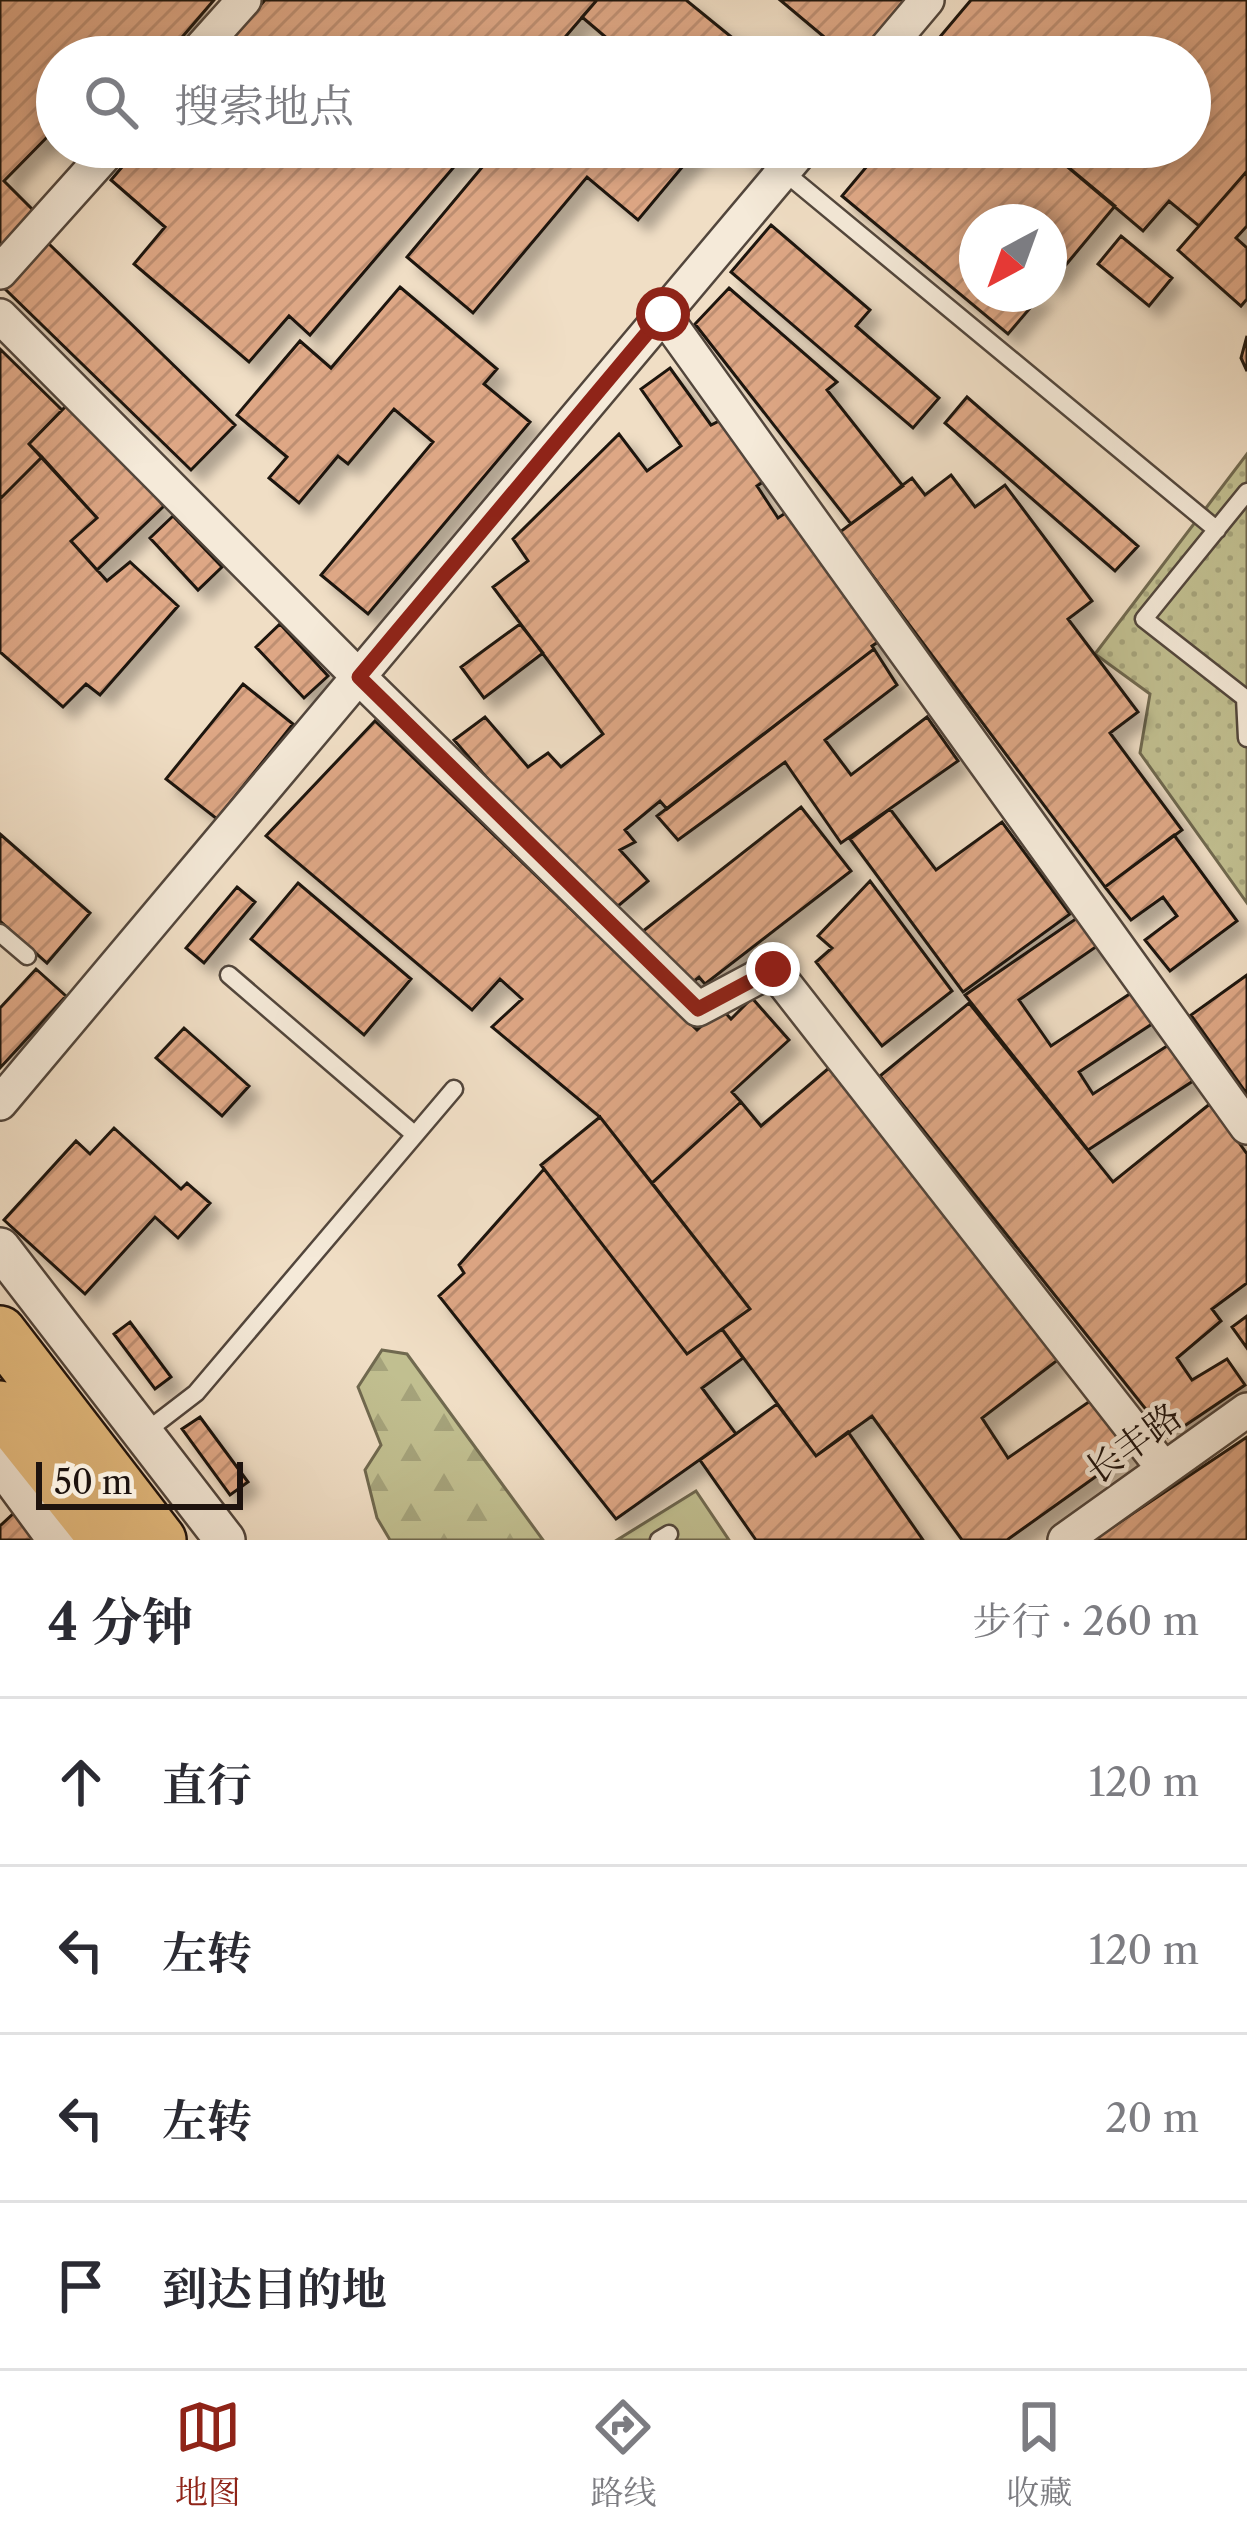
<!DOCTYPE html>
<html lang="zh">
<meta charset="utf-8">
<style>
:root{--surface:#fff;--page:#f7f7f7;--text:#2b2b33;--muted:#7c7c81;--line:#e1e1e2;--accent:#8f2418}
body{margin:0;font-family:"Libre Caslon Text","Noto Serif SC",serif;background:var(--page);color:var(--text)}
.compass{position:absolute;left:959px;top:204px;width:108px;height:108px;border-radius:50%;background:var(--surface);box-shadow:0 6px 18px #0003;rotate:221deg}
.scale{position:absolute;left:36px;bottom:30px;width:207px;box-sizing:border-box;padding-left:12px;border:6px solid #1e130e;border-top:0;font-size:33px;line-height:42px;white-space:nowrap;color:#1e130e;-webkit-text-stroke:9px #f5ead9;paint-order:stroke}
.stop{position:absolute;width:36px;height:36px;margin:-27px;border:9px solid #8f2418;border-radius:50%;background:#fff}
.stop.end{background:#8f2418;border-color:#fff;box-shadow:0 3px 12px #0008}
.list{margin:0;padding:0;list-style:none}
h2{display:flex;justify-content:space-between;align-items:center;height:156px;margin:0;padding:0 48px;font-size:51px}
h2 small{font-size:39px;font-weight:400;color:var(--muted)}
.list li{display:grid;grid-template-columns:78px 1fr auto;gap:36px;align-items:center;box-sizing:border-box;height:168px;padding:0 48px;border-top:3px solid var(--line)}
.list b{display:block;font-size:45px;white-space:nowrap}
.list em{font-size:39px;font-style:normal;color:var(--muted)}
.icon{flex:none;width:66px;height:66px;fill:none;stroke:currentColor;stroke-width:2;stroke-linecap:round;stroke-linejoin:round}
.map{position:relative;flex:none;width:1247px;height:1540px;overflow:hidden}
.search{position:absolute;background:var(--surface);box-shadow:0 6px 18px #0003;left:36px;right:36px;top:36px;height:132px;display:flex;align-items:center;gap:30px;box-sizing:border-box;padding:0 42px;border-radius:66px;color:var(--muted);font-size:45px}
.sheet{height:828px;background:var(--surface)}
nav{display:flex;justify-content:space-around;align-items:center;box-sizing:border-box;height:168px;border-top:3px solid var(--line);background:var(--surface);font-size:33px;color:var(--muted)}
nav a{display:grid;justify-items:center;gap:6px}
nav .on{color:var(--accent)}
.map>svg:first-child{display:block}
.grass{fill:url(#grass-dots);stroke:#70694f;stroke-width:3}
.forest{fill:url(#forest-firs);stroke:#70694f;stroke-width:3}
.park{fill:#c1bf90;stroke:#70694f;stroke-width:3}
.building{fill:url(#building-hatch);stroke:#1e130e;stroke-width:3;filter:url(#shadow)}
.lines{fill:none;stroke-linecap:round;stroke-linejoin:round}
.service-casing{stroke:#52463c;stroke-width:21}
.minor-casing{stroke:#52463c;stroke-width:38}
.tertiary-casing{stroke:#52463c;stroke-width:44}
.primary-casing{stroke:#1e130e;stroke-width:56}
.service{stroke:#f5ead9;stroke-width:16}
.minor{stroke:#f5ead9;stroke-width:33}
.tertiary{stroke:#f5ead9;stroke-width:39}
.primary{stroke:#e8bf82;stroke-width:51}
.route{stroke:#8f2418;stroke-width:15}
.labels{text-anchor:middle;stroke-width:9;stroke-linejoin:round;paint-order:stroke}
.street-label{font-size:36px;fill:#1e130e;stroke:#f5ead9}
</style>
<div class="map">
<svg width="1247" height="1540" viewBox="0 0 1247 1540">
<defs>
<pattern id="grass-dots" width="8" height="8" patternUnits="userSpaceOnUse" patternTransform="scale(3)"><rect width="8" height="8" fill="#c1bf90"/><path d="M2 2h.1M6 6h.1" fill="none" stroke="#a5a37b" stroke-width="1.8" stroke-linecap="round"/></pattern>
<pattern id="forest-firs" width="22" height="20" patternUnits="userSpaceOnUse" patternTransform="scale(3)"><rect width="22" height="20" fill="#c1bf90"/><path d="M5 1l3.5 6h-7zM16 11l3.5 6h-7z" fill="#a5a37b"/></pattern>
<pattern id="building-hatch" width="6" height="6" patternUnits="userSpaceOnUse" patternTransform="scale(3)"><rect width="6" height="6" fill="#dea785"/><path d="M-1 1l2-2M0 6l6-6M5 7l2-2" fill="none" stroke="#be8f72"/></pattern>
<filter id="shadow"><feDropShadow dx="11" dy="11" stdDeviation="6" flood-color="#0004"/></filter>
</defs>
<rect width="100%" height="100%" fill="#f0dec5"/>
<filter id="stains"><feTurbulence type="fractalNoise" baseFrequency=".00167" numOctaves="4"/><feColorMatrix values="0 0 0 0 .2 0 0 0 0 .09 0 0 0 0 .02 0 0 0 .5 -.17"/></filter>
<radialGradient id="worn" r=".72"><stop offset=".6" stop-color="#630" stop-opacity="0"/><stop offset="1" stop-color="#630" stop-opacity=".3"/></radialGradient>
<path class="grass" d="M1247 454V903L1140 753 1150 694 1095 654Z"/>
<path class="forest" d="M382 1350 407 1354 543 1540H390L377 1518 365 1470 381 1445 358 1387Z"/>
<path class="park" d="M696 1491 729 1540H617Z"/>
<path class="building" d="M0 0H214L165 57H57V127L4 181 34 211 0 246Z
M265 0H597L548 57H216Z
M597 0H686L756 57H629L582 17Z
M780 0H909L860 57H848Z
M971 0H1247V171L1199 226 1169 201 1143 231 1044 147H1190V57H935L928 51Z
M139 147H471L310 335 289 316 249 362 134 264 165 227 111 180Z
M499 147H699L638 220 587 177 473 313 407 257Z
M736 147H776L759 166Z
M883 147H1044L1115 206 1049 285V222H977V294H1042L1008 334 842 196Z
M1247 171V226L1236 238 1247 248V299L1241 306 1178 250Z
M771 225 870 310 856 326 939 398 913 428 731 272Z
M1121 236 1172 278 1149 306 1098 264Z
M48 243 235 425 191 470 4 288Z
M400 287 497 369 484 384 530 422 368 614 321 575 433 442 394 409 348 464 338 456 299 503 269 478 287 457 237 415 300 341 331 368Z
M729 288 837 382 827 390 903 486 851 524 695 324Z
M1247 336V371L1241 358Z
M0 349 62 410 29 444 42 457 0 499Z
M670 368 711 425 727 417 770 477 757 486 778 518 793 508 887 636 872 646 874 649 667 809 660 801 625 830 635 842 620 850 648 881 618 906 507 801 454 740 485 717 528 767 548 753 561 767 603 734 493 587 528 561 513 539 619 434 647 471 681 446 641 389Z
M967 397 1138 546 1115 571 945 423Z
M69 403 164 506 97 570 71 541 97 518 29 444Z
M42 457 97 518 71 541 107 581 130 562 178 606 100 695 86 684 63 707 0 652V499Z
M951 475 975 507 1005 485 1092 601 1068 619 1138 712 1110 733 1182 830 1105 887 840 532 912 478 925 495Z
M173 516 222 567 198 590 150 538Z
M280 624 328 676 304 698 256 647Z
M520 624 543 653 484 698 461 667Z
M874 649 897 685 825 740 851 775 927 717 958 761 841 843 785 762 678 840 657 816Z
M243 684 293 724 217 819 166 779Z
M375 721 697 1030 721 1008 731 1019 752 998 789 1040 732 1092 741 1102 652 1183 600 1117 492 1027 522 999 500 979 472 1010 266 836Z
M801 807 851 871 705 984 699 977 683 990 633 939Z
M890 809 936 870 1002 822 1070 914 963 992 850 839Z
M0 834 90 913 47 963 0 921Z
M1174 835 1237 921 1170 971 1145 940 1177 916 1163 897 1131 920 1105 887Z
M870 881 952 991 882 1046 816 962 832 948 818 936Z
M298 883 411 979 364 1035 251 939Z
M237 887 255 902 204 963 186 948Z
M1083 914 1103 942 1019 1000 1051 1046 1137 989 1158 1020 1079 1072 1093 1094 1173 1042 1196 1079 1088 1150 965 995Z
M36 969 66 996 0 1068V1008Z
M1247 975V1094L1191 1015Z
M969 1003 1113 1182 1211 1103 1247 1154V1283L1212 1309 1221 1321 1177 1358 1192 1380 1227 1359 1245 1385 1168 1437 880 1076Z
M184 1028 249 1086 222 1116 156 1058Z
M829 1068 1059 1359 982 1418 1008 1458 1093 1399 1133 1450 1007 1540H962L872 1416 816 1456 722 1329 750 1309 652 1183 741 1102 761 1126Z
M600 1117 750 1309 687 1354 541 1165Z
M114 1128 181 1189 187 1183 210 1203 178 1238 155 1217 85 1294 4 1220 76 1141 90 1154Z
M544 1169 687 1354 722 1329 743 1358 702 1388 736 1434 616 1519 439 1296 464 1273 459 1265Z
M1247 1316V1348L1232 1327Z
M130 1322 171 1377 155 1389 114 1334Z
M777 1404 816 1456 848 1432 923 1540H756L700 1460Z
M200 1417 248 1482 230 1495 182 1429Z
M1247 1437V1540H1093Z
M15 1512 42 1540H0V1526Z"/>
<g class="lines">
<defs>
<path id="service" d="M783 171 1217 530
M1247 492 1144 619 1245 698 1247 738
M0 933 27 956
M229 975 414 1134
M144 1433 196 1393 454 1089
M659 1540 669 1534"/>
<path id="minor" d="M193 57 244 0
M879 57 927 0
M0 272 112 147
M663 314 1247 1127
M0 316 359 677 698 1009 773 969 1164 1469
M0 1103 804 147
M1065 1540 1247 1410"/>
<path id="tertiary" d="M0 1248 225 1540
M0 1461 58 1540"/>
<path id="primary" d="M0 1332 160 1540
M0 1407 106 1540"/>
</defs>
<use href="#service" class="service-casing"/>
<use href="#minor" class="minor-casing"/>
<use href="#tertiary" class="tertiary-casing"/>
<use href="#primary" class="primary-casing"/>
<use href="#service" class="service"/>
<use href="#minor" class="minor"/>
<use href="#tertiary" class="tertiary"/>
<use href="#primary" class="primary"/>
</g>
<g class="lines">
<path class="route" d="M663 314 359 677 698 1009 773 969"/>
</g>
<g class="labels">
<g class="street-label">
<text transform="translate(1133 1443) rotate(-36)" y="13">长丰路</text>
</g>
</g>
<rect width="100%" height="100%" filter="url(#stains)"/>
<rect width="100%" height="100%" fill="url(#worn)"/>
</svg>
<svg class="compass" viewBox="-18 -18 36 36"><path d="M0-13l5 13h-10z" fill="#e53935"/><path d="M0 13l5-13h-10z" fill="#7c7c81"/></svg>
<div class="scale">50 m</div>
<div class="stop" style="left:663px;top:314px"></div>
<div class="stop end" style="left:773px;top:969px"></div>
<div class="search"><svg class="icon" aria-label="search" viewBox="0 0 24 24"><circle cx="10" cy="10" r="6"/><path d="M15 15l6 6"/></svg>搜索地点</div>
</div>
<section class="sheet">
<h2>4 分钟<small>步行 · 260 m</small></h2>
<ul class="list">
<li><svg class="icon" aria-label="ahead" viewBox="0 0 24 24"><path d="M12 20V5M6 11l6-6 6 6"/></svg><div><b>直行</b></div><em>120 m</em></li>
<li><svg class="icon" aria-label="left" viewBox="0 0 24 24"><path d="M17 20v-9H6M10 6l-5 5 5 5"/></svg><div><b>左转</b></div><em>120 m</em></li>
<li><svg class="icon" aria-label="left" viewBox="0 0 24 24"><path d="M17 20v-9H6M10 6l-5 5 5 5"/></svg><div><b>左转</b></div><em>20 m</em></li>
<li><svg class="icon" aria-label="arrive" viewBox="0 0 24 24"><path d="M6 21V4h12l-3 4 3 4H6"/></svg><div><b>到达目的地</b></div></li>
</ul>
</section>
<nav>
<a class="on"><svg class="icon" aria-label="map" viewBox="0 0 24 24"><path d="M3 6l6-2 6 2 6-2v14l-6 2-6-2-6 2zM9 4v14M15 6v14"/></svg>地图</a>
<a><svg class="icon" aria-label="directions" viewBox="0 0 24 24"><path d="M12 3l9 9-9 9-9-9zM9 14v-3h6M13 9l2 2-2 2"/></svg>路线</a>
<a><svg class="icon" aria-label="saved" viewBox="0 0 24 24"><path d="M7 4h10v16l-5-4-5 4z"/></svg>收藏</a>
</nav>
